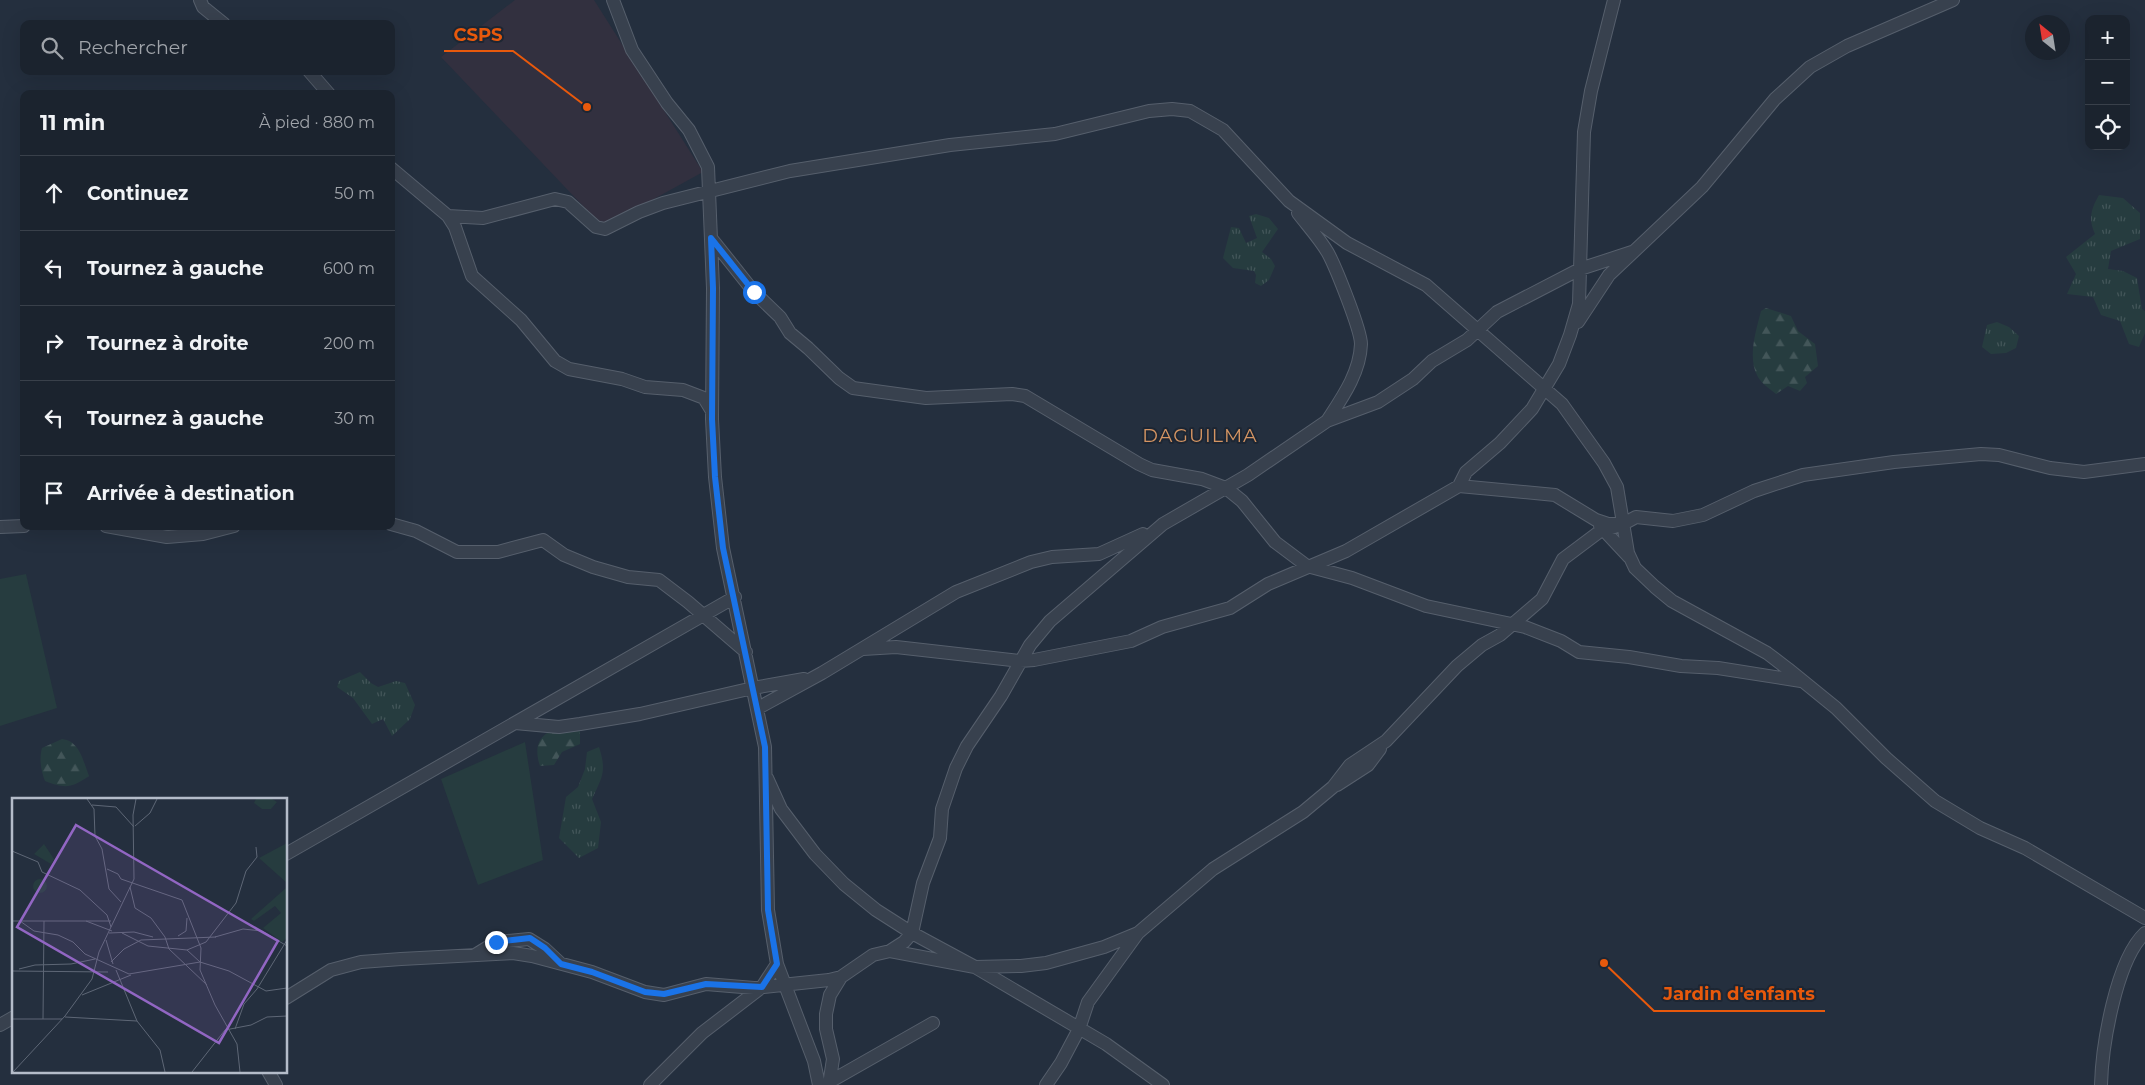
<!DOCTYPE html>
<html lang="fr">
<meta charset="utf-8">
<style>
:root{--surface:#1b232e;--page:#282f3a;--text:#f1f3f6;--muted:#a0a4aa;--line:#39404a}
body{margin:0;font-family:Montserrat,sans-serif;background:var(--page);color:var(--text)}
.controls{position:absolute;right:15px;top:15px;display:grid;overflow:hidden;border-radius:10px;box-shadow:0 5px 20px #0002}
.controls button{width:45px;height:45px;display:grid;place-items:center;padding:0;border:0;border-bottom:1px solid var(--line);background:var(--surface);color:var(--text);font:25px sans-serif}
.compass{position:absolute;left:2025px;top:15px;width:45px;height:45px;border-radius:50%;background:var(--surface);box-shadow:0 5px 20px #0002;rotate:330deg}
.stop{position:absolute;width:15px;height:15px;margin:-11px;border:4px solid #1a73e8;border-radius:50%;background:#fff}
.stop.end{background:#1a73e8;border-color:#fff;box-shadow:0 1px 5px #0008}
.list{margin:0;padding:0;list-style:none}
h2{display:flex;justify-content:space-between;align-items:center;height:65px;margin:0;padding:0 20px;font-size:21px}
h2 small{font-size:16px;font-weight:400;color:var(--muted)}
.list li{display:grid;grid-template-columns:32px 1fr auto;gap:15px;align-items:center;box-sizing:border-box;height:75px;padding:0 20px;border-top:1px solid var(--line)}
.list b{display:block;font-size:19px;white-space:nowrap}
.list em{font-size:16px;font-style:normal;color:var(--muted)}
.icon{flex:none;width:28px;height:28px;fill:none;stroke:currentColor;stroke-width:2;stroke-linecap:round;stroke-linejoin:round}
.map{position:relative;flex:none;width:2145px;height:1085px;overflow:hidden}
.search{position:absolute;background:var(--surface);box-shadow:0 5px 20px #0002;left:20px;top:20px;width:375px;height:55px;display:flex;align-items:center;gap:12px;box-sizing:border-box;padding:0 18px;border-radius:10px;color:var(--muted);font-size:19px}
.panel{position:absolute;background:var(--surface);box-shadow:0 5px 20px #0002;left:20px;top:90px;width:375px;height:440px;border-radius:10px}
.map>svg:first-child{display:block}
.medical{fill:#32303f}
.grass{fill:url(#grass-tufts)}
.forest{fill:url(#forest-firs)}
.garden{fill:#263c3f}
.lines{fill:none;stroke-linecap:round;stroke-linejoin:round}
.minor-casing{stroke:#565f6c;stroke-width:14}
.minor{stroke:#38414e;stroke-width:12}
.route{stroke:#1a73e8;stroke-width:6}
.labels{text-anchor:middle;stroke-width:4;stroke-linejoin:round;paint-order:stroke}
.quarter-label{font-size:19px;letter-spacing:1px;fill:#d59563;stroke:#1d2633}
.inset-road{fill:none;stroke:#5e6776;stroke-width:1}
.view{fill:#9266c3;fill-opacity:0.15;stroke:#9266c3;stroke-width:2.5}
.inset-edge{fill:none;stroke:#b4bcc9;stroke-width:2.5}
.leader{fill:none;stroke:#e8590c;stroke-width:2}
.callout-dot{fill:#e8590c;stroke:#1d2633;stroke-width:2}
.callout-label{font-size:18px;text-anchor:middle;font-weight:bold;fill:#e8590c;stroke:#1d2633;stroke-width:4;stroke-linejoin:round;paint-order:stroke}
</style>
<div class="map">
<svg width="2145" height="1085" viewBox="0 0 2145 1085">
<defs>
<pattern id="grass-tufts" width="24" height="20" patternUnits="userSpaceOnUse" patternTransform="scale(1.25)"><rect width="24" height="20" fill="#263c3f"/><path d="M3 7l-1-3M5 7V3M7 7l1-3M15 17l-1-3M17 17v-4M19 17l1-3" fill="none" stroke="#435659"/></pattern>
<pattern id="forest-firs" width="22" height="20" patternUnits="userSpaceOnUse" patternTransform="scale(1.25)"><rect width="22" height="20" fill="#263c3f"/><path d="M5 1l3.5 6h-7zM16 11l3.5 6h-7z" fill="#435659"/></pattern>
</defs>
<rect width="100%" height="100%" fill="#242f3e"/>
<path class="medical" d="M515 0H594L703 172 603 227 441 57Z"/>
<path class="grass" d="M2099 195 2123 198 2140 213V239L2111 251 2108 269 2123 271 2137 278 2142 309 2145 311V333L2139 347 2129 344 2120 321 2101 315 2093 297 2067 294 2076 274 2066 257 2095 234C2088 219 2091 209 2099 195Z
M1256 214 1269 218 1278 229 1262 252 1271 259 1275 266 1269 280 1261 286 1255 283 1256 275 1254 271 1233 268 1223 258 1231 227 1239 228 1246 243 1257 238 1249 216Z
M1997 322 2009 327 2019 336 2016 348 2006 353 1991 354 1982 347 1987 325Z
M360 672 371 683 378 687 396 681 405 683 415 705 410 719 392 736 383 719 372 724 353 698 337 687 339 681Z
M599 747C607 772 602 777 592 799L601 822 598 848 579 858 559 838 566 797 578 787 585 769 587 752Z"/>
<path class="forest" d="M1766 308 1791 316 1798 331 1815 344 1818 366 1805 377 1807 383 1800 391 1788 386 1776 394C1770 389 1762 384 1758 377 1747 358 1756 331 1761 311Z
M580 724V744L562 752 554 765 540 766C529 733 554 727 580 724Z
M62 739C80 741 83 761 89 776 71 788 66 789 45 781 41 771 39 759 42 748Z"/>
<path class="garden" d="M26 574 57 708 0 726V579Z
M525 742 543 860 478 885 441 779Z"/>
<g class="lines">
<defs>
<path id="minor" d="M200 0 203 7 224 24
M613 0 632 50 667 103 689 130 708 167 713 288 712 419 715 477 723 548 765 747 768 910 777 964 814 1061 819 1085
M309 71 329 94
M391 168 448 216 455 227 472 276 521 320 555 361 569 369 622 379 645 387 683 390 704 398 712 411
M1298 213C1308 226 1320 239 1328 253 1336 268 1361 330 1361 344 1360 373 1342 398 1327 421
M448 216 483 218 555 199 568 202 596 227 605 229 639 212 663 203 790 171 950 145 1055 134 1149 111 1172 109 1190 111 1223 130 1289 201 1347 243 1426 285 1562 404 1604 463 1617 487 1628 553 1635 568 1655 587 1672 601 1767 653 1788 669 1836 708 1886 758 1935 801 1980 828 2025 848 2145 918
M711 238 754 292 780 317 790 333 808 348 839 378 853 388 926 398 1012 394 1025 396 1139 464 1152 470 1202 479 1226 488 1242 501 1275 542 1307 566 1352 578 1426 606 1525 627 1561 641 1579 652 1629 657 1681 666 1718 668 1801 681
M1578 322 1609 275 1702 187 1775 99 1810 67 1847 46 1953 0
M1459 486 1466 472 1500 443 1532 409 1559 364 1570 335 1579 304 1584 132 1591 91 1614 0
M391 524 416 531 457 552H498L543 540 564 555 593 567 628 577 659 580 688 602 746 652
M106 526 167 537 203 534 234 526
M1600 526 1629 557
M0 527 24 526
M863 649 896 647 1020 661 1034 660 1131 641 1162 627 1230 608 1268 584 1346 551 1459 486 1555 495 1596 520 1608 524H1623L1636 517 1673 521 1703 515 1754 491 1803 475 1894 462 1981 454 1999 455 2050 468 2084 472 2145 464
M758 708 822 673 956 592 1031 562 1052 557 1099 554 1143 534
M515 723 559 727 580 724 640 714 753 688 804 679
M767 778 781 809 815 854 844 884 876 910 912 933 975 967 1106 1044 1163 1085
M1337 785 1368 765 1380 749
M286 854 735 597
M890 951 904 942 912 933 923 883 940 838 942 809 956 768 967 746 1001 696 1030 645 1050 621 1163 524 1248 475 1327 421 1378 402 1413 379 1432 361 1467 340 1497 312 1580 269 1632 252
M475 955 496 942 529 939 545 949 560 963
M286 998 331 970 361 962 401 959 513 953 532 956 592 972 645 992 664 995 706 984 754 988 829 980 841 977 873 955 890 951 975 967 1021 966 1046 963 1104 947 1138 933 1213 869 1303 812 1333 787 1350 765 1386 741 1457 666 1482 645 1500 635 1542 599 1563 559 1599 532 1623 524
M0 1025 14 1017
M268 1071 276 1085
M650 1085 702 1033 762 987 777 964
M824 1085 933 1023
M829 1085 833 1059 826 1029V1014L830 995 841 977
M1046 1085 1061 1063 1079 1029 1088 1002 1138 933
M2101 1085C2102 1046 2116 960 2145 933"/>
</defs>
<use href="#minor" class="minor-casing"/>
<use href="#minor" class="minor"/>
</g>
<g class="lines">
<path class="route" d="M496 942 530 938 545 948 561 964 592 972 645 992 664 994 706 984 762 987 777 964 768 910 765 747 723 548 715 477 712 419 713 288 711 238 754 292"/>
</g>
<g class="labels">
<g class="quarter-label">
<text x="1200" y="442">DAGUILMA</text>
</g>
</g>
<g transform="translate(12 798)">
<rect width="275" height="275" fill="#242f3e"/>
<path d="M275 45V85L247 60ZM274 90 275 140 270 144 251 130 269 115 263 108 242 123 239 121Z" fill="#263c3f"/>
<path d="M244 1H260L265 4 259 11H250L242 5ZM32 46 42 61 39 66 22 56Z" fill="#263c3f"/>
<path d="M21 88a7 7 0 1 1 14 0a7 7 0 1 1-14 0Z" fill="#263c3f"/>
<path class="inset-road" d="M75 1 82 11 83 38 90 51 97 91 109 104M80 7 104 9 122 29M123 28 138 15 145 1M0 53 26 64 30 74 68 92 95 117 99 129M95 71 106 76 109 81 170 102 189 150 188 172 203 207 225 246 228 274M118 89 123 110 139 120 153 139 157 151 195 187M0 123H99M8 123 22 133 46 137 61 144 73 156 117 176 188 164M74 123 100 133M97 135 122 134 141 139M110 135 136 148 175 152 188 164 217 173 254 193 275 190M166 138 174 133 175 120M203 139 231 131 250 133 275 148M94 142 101 166M175 152 194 144 224 105 234 73 245 59 244 49M99 164 112 151 129 142 204 139M7 171 23 167 59 166 83 161M104 172 125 223 148 252 153 274M0 173 96 174M70 197 119 177M53 219 125 223M0 221H50M31 221 32 123M223 231 232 206 245 191 275 142M1 274 53 218 80 181 87 154 122 81 121 17 124 1M180 274 213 232 239 227 255 219 275 218"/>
<path class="view" d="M64 27 266 143 207 245 5 129Z"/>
<rect width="275" height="275" class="inset-edge"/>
</g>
<path class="leader" d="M587 107L513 51H444M1604 963L1654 1011H1825"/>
<g class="callout-dot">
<circle cx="587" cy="107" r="5"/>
<circle cx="1604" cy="963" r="5"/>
</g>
<g class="callout-label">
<text x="478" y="41">CSPS</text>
<text x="1739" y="1000">Jardin d'enfants</text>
</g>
</svg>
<div class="controls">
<button>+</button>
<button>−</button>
<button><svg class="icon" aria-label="locate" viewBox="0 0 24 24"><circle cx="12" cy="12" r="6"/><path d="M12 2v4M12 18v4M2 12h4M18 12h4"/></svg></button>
</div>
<svg class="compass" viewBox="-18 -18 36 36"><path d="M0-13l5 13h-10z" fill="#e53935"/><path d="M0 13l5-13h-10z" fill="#a0a4aa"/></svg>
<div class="stop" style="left:754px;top:292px"></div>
<div class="stop end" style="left:496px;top:942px"></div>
<div class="search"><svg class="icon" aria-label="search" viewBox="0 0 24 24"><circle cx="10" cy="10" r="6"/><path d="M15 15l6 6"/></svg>Rechercher</div>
<section class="panel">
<h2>11 min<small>À pied · 880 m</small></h2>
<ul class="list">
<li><svg class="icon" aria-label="ahead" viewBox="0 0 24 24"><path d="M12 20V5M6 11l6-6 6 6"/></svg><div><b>Continuez</b></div><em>50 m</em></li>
<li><svg class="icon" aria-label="left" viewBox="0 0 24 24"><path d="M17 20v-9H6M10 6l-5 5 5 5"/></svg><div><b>Tournez à gauche</b></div><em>600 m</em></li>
<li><svg class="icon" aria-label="right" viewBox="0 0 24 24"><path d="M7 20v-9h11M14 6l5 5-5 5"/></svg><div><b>Tournez à droite</b></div><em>200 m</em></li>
<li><svg class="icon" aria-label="left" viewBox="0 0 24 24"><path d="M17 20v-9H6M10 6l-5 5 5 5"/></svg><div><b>Tournez à gauche</b></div><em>30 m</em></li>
<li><svg class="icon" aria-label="arrive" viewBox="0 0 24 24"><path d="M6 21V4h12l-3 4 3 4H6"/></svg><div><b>Arrivée à destination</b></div></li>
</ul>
</section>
</div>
